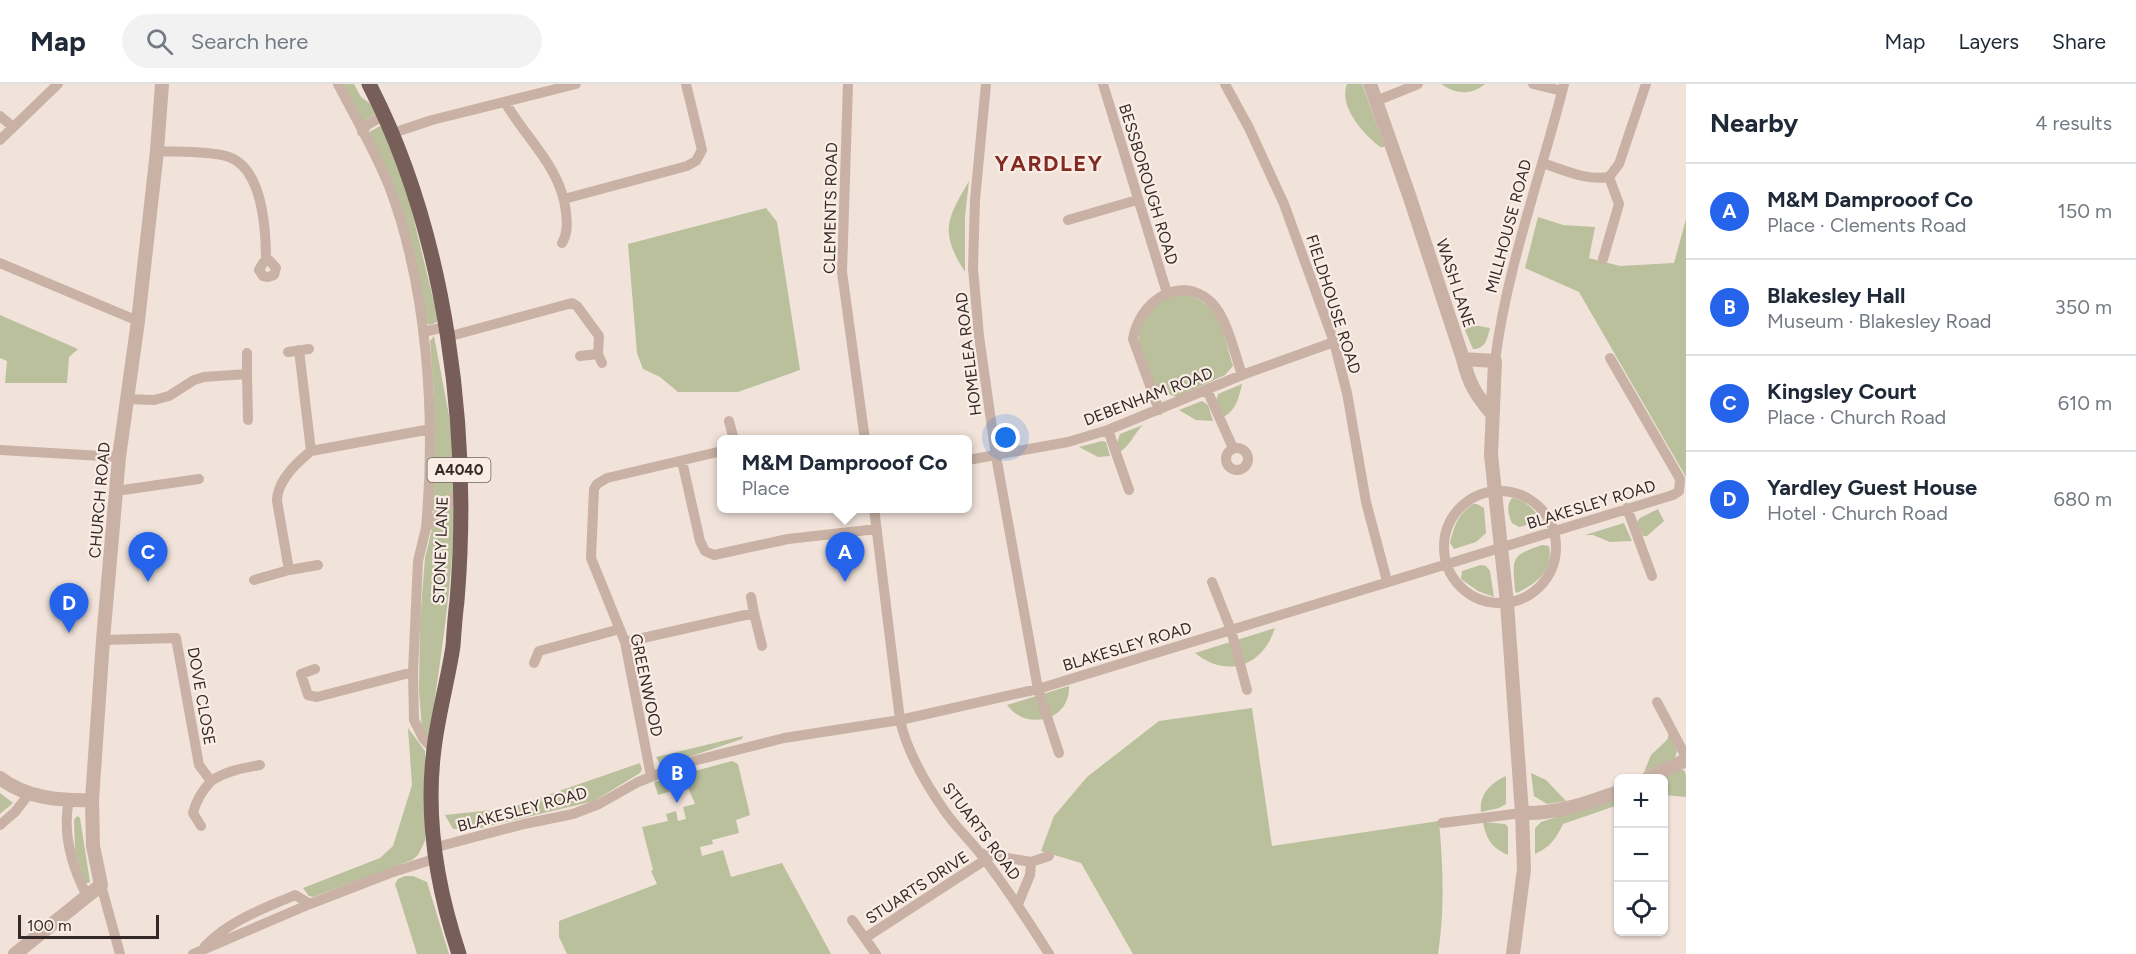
<!DOCTYPE html>
<meta charset="utf-8">
<style>
:root{--surface:#fff;--page:#f2f2f3;--text:#1f2937;--muted:#747a83;--line:#e0e1e3;--accent:#2563eb}
body{margin:0;font-family:Figtree,sans-serif;background:var(--page);color:var(--text)}
.controls{position:absolute;right:18px;bottom:18px;display:grid;overflow:hidden;border-radius:9px;box-shadow:0 2px 4px #0004}
.controls button{width:54px;height:54px;display:grid;place-items:center;padding:0;border:0;border-bottom:2px solid var(--line);background:var(--surface);color:var(--text);font:30px sans-serif}
.scale{position:absolute;left:18px;bottom:15px;width:141px;box-sizing:border-box;padding-left:6px;border:3px solid #352927;border-top:0;font-size:16px;line-height:21px;white-space:nowrap;color:#352927;-webkit-text-stroke:4px #f9ede6;paint-order:stroke}
.you{position:absolute;left:1006px;top:354px;width:21px;height:21px;margin:-15px;border:4px solid #fff;border-radius:50%;background:#1a73e8;box-shadow:0 0 0 9px #1a73e833}
.badge{display:grid;place-items:center;width:39px;height:39px;border-radius:50%;background:var(--accent);color:#fff;font-size:20px;font-weight:700}
.pin{position:absolute;translate:-50% -50px;filter:drop-shadow(0 2px 3px #0008)}
.pin::after{content:'';position:absolute;top:32px;width:21px;height:18px;background:inherit;clip-path:polygon(0 0,100% 0,50% 100%)}
.popup{position:absolute;left:717px;top:351px;width:255px;height:78px;box-sizing:border-box;display:grid;place-content:center;border-radius:9px;background:var(--surface);filter:drop-shadow(0 2px 4px #0005);font-size:20px;white-space:nowrap;color:var(--muted)}
.popup b{font-size:22px;color:var(--text)}
.popup::after{content:'';position:absolute;left:50%;top:100%;margin-left:-12px;border:12px solid transparent;border-top-color:var(--surface)}
.list{margin:0;padding:0;list-style:none}
h2{display:flex;justify-content:space-between;align-items:center;height:78px;margin:0;padding:0 24px;font-size:26px}
h2 small{font-size:20px;font-weight:400;color:var(--muted)}
.list li{display:grid;grid-template-columns:39px 1fr auto;gap:18px;align-items:center;box-sizing:border-box;height:96px;padding:0 24px;border-top:2px solid var(--line)}
.list b{display:block;font-size:22px;white-space:nowrap}
.list p{margin:0;font-size:20px;white-space:nowrap;color:var(--muted)}
.list em{font-size:20px;font-style:normal;color:var(--muted)}
.icon{flex:none;width:33px;height:33px;fill:none;stroke:currentColor;stroke-width:2;stroke-linecap:round;stroke-linejoin:round}
.map{position:relative;flex:none;width:1686px;height:870px;overflow:hidden}
header{display:flex;align-items:center;gap:36px;box-sizing:border-box;height:84px;padding:0 30px;background:var(--surface);border-bottom:2px solid var(--line)}
header strong{font-size:28px}
nav{display:flex;gap:33px;margin-inline-start:auto;font-size:21px}
.search{width:420px;height:54px;background:var(--page);display:flex;align-items:center;gap:15px;box-sizing:border-box;padding:0 21px;border-radius:33px;color:var(--muted);font-size:22px}
main{display:flex}
aside{flex:1;background:var(--surface)}
.map>svg:first-child{display:block}
.green{fill:#b9c09b}
.lines{fill:none;stroke-linecap:round;stroke-linejoin:round}
.minor{stroke:#c9b1a6;stroke-width:10}
.tertiary{stroke:#c9b1a6;stroke-width:14}
.primary{stroke:#775e58;stroke-width:15}
.labels{text-anchor:middle;stroke-width:4.5;stroke-linejoin:round;paint-order:stroke}
.shield{fill:#f9ede6;stroke:#706460;stroke-width:1.5}
.shield-label{font-size:15px;font-weight:bold;fill:#352927}
.street-label{font-size:16px;fill:#352927;stroke:#f9ede6}
.district-label{font-size:22px;font-weight:bold;letter-spacing:1.5px;fill:#822922;stroke:#f9ede6}
</style>
<header>
<strong>Map</strong>
<div class="search"><svg class="icon" aria-label="search" viewBox="0 0 24 24"><circle cx="10" cy="10" r="6"/><path d="M15 15l6 6"/></svg>Search here</div>
<nav><a>Map</a><a>Layers</a><a>Share</a></nav>
</header>
<main>
<div class="map">
<svg width="1686" height="870" viewBox="0 0 1686 870">
<rect width="100%" height="100%" fill="#f1e3da"/>
<path class="green" d="M342 0H354L361 13 372 21 376 30 363 38Z
M1347 0H1362L1385 63H1380C1364 50 1338 23 1347 0Z
M1441 0H1485C1470 12 1456 10 1441 0Z
M382 41 406 103 437 231V238L430 241 425 238 412 162 369 48Z
M969 97 965 132V188C939 147 947 135 969 97Z
M766 124 777 138 800 286 738 308H678L660 293 643 285 637 269 628 160Z
M1538 133 1563 141 1595 143 1589 174 1620 182 1674 179 1686 135V393L1579 208 1525 184Z
M1185 210C1222 220 1223 250 1233 282L1225 291 1177 313 1156 306C1151 293 1140 272 1139 258 1136 229 1160 212 1185 210Z
M0 231 78 265 69 273 67 299H5L7 277 0 274Z
M1462 239 1490 244C1487 255 1486 265 1473 265Z
M434 252 451 342 455 407 435 428 432 426 434 313 430 257Z
M1242 300C1239 313 1236 327 1223 333L1216 317 1218 310Z
M1202 317 1208 321 1213 337 1196 336 1179 326Z
M1143 341C1134 349 1130 363 1119 368L1117 359 1120 350Z
M1102 357 1106 358 1110 372 1098 373 1079 363Z
M1512 414C1526 416 1534 426 1543 437L1519 443 1512 439C1508 430 1506 422 1512 414Z
M454 417C454 497 440 576 429 656L422 646 419 607 420 537 425 474 432 445Z
M1473 420H1477L1484 424 1486 449 1476 458 1454 465 1450 459C1455 440 1457 432 1473 420Z
M1658 425 1664 437 1647 452H1643L1637 438 1640 434Z
M1624 439 1632 457 1610 458 1593 451H1585Z
M1542 461 1549 462C1554 486 1537 499 1517 509L1515 507C1513 475 1509 472 1542 461Z
M1481 481 1486 482 1490 487 1494 513 1478 507 1461 495 1462 487Z
M1275 544C1263 582 1227 595 1195 569Z
M1069 602C1071 636 1027 648 1007 621Z
M1252 624 1272 762 1439 737C1443 782 1445 825 1438 870H1133L1081 779 1041 767 1054 732 1087 693 1159 637Z
M408 644 425 667V757L418 771 412 776 313 813 309 812 303 804 380 774 393 762 412 701Z
M1669 649 1677 667 1675 674 1644 688 1651 671 1667 656Z
M743 652 742 655 665 681 660 680 656 673Z
M732 677 738 680 750 731 736 736 739 749 712 756 713 760 700 763 702 772 723 766 731 793 782 779 831 870H567L559 853V837L657 800 651 787 653 786 642 743 668 737 666 730 676 727 678 737 686 735 683 723 695 720 687 701 679 703V705L658 711 654 698Z
M640 679 642 685 640 689 594 717 481 744 453 745 445 731 510 724Z
M1677 686H1684L1686 691V713L1664 711V694H1660Z
M1531 689 1546 696 1566 717 1547 720 1534 712Z
M1506 692V720L1499 724 1481 728C1479 710 1491 699 1506 692Z
M0 709 13 719 0 730Z
M1618 713V721L1563 740C1556 755 1550 763 1535 770V744L1541 738Z
M77 732 80 734 90 798 85 800 75 768 74 736Z
M1483 738 1505 740 1508 743V771C1492 764 1486 755 1483 738Z
M405 792H413L427 798 449 870H417L395 800 398 795Z"/>
<g class="lines">
<path class="minor" d="M338 0C355 33 375 67 389 102 428 205 436 335 426 444
M848 0 842 188 865 356
M986 0 975 116 973 184 979 252 996 372 1038 605 1059 669
M1103 0 1167 209
M1225 0 1249 44 1284 120 1334 258 1347 309 1366 418 1387 497
M1533 0 1562 7
M1376 17 1418 0
M505 18C526 55 561 83 566 128 567 139 568 149 562 159
M0 32 13 43
M362 48 367 41 385 31
M393 49 432 36 576 0
M0 56 58 0
M157 67C176 68 208 67 226 72 263 82 266 146 266 177H270L276 184 274 191 268 193 263 192 259 186 263 179 266 177
M1542 79C1564 86 1587 97 1609 93L1619 80 1646 0
M564 115 687 82 696 77 702 66 686 0
M1068 136 1137 116
M1603 175 1619 120 1609 93
M0 179 138 237
M423 248 445 243
M447 253 572 219 577 222 599 252 598 270
M299 266 311 367 431 345
M288 268 309 265
M247 269V290
M580 272 598 270 602 279
M1495 277C1507 182 1541 92 1564 0
M1207 306 1233 364
M126 315 154 316 169 312 194 296 204 293 247 290 248 336
M1159 326 1133 255C1139 218 1179 189 1211 218 1227 233 1235 271 1242 291
M729 337 734 356
M1108 346 1129 406
M1226 375a11 11 0 1 1 22 0a11 11 0 1 1-22 0Z
M0 366 119 373
M311 367C296 379 277 397 277 417L289 486 318 481
M968 376 1068 358 1108 346 1242 291 1334 258
M682 377 700 457 705 467 714 471 788 455 877 445
M116 407 199 395
M1444 463a56 56 0 1 1 112 0a56 56 0 1 1-112 0Z
M874 424 900 636C907 668 926 700 944 726 954 741 968 754 979 768 1005 801 1027 835 1049 870
M1627 424 1652 492
M254 496 289 486
M1212 498 1231 546 1247 606
M751 513 754 529
M103 556 176 554 199 681 211 697C226 687 243 684 260 681
M625 558 754 529 762 562
M534 579 539 567 620 545
M315 585 301 590 308 611 317 613 413 588
M1657 618 1686 673
M434 666 423 654 414 636 413 588 418 477 426 444 460 407
M651 692 625 558 591 474 594 405 597 400 607 394 722 367
M69 716C62 749 72 783 87 812
M1442 739 1522 729
M0 741 15 728 29 710
M201 742 193 729C196 716 202 707 211 697
M433 764 524 740 573 730 599 720 638 698 689 678 784 654 900 636 1038 605 1673 411 1679 407 1680 395 1610 274
M980 769 1031 778 1030 791 1018 820
M1031 778 1049 772
M101 801 120 870
M852 836 876 870
M865 854 985 776
M205 862C230 836 263 825 295 811L310 820
M193 870 310 820 390 789 434 775"/>
<path class="tertiary" d="M1370 0 1409 111 1463 275C1469 300 1476 311 1492 330
M1463 275 1495 277 1491 371 1507 519 1522 729 1524 785 1513 870
M0 694C26 714 60 717 92 716
M1648 694 1686 676
M1522 729C1556 730 1587 719 1618 708
M15 870 101 801 93 762 92 716 103 556 119 373 138 237 157 67 162 0"/>
<path class="primary" d="M369 0C447 151 471 348 457 517 455 532 454 547 453 562 448 596 438 630 434 665 425 735 437 804 459 870"/>
</g>
<g class="labels">
<rect class="shield" x="427.5" y="374" width="63" height="24" rx="4.5"/>
<g class="shield-label">
<text x="459" y="391">A4040</text>
</g>
<g class="street-label">
<text transform="translate(1149 100) rotate(73)" y="6">BESSBOROUGH ROAD</text>
<text transform="translate(830 124) rotate(-89)" y="6">CLEMENTS ROAD</text>
<text transform="translate(1508 142) rotate(-75)" y="6">MILLHOUSE ROAD</text>
<text transform="translate(1456 199) rotate(72)" y="6">WASH LANE</text>
<text transform="translate(1334 220) rotate(72)" y="6">FIELDHOUSE ROAD</text>
<text transform="translate(968 270) rotate(-97)" y="6">HOMELEA ROAD</text>
<text transform="translate(1148 312) rotate(-21)" y="6">DEBENHAM ROAD</text>
<text transform="translate(99 416) rotate(-85)" y="6">CHURCH ROAD</text>
<text transform="translate(1591 420) rotate(-17)" y="6">BLAKESLEY ROAD</text>
<text transform="translate(440 466) rotate(-88)" y="6">STONEY LANE</text>
<text transform="translate(1127 562) rotate(-17)" y="6">BLAKESLEY ROAD</text>
<text transform="translate(647 601) rotate(78)" y="6">GREENWOOD</text>
<text transform="translate(202 612) rotate(80)" y="6">DOVE CLOSE</text>
<text transform="translate(522 725) rotate(-15)" y="6">BLAKESLEY ROAD</text>
<text transform="translate(982 747) rotate(53)" y="6">STUARTS ROAD</text>
<text transform="translate(917 803) rotate(-33)" y="6">STUARTS DRIVE</text>
</g>
<g class="district-label">
<text x="1049" y="87">YARDLEY</text>
</g>
</g>
</svg>
<div class="controls">
<button>+</button>
<button>−</button>
<button><svg class="icon" aria-label="locate" viewBox="0 0 24 24"><circle cx="12" cy="12" r="6"/><path d="M12 2v4M12 18v4M2 12h4M18 12h4"/></svg></button>
</div>
<div class="scale">100 m</div>
<div class="you"></div>
<div class="pin badge" style="left:845px;top:498px">A</div>
<div class="popup"><b>M&amp;M Damprooof Co</b>Place</div>
<div class="pin badge" style="left:677px;top:719px">B</div>
<div class="pin badge" style="left:148px;top:498px">C</div>
<div class="pin badge" style="left:69px;top:549px">D</div>
</div>
<aside>
<h2>Nearby<small>4 results</small></h2>
<ul class="list">
<li><span class="badge">A</span><div><b>M&amp;M Damprooof Co</b><p>Place · Clements Road</p></div><em>150 m</em></li>
<li><span class="badge">B</span><div><b>Blakesley Hall</b><p>Museum · Blakesley Road</p></div><em>350 m</em></li>
<li><span class="badge">C</span><div><b>Kingsley Court</b><p>Place · Church Road</p></div><em>610 m</em></li>
<li><span class="badge">D</span><div><b>Yardley Guest House</b><p>Hotel · Church Road</p></div><em>680 m</em></li>
</ul>
</aside>
</main>
